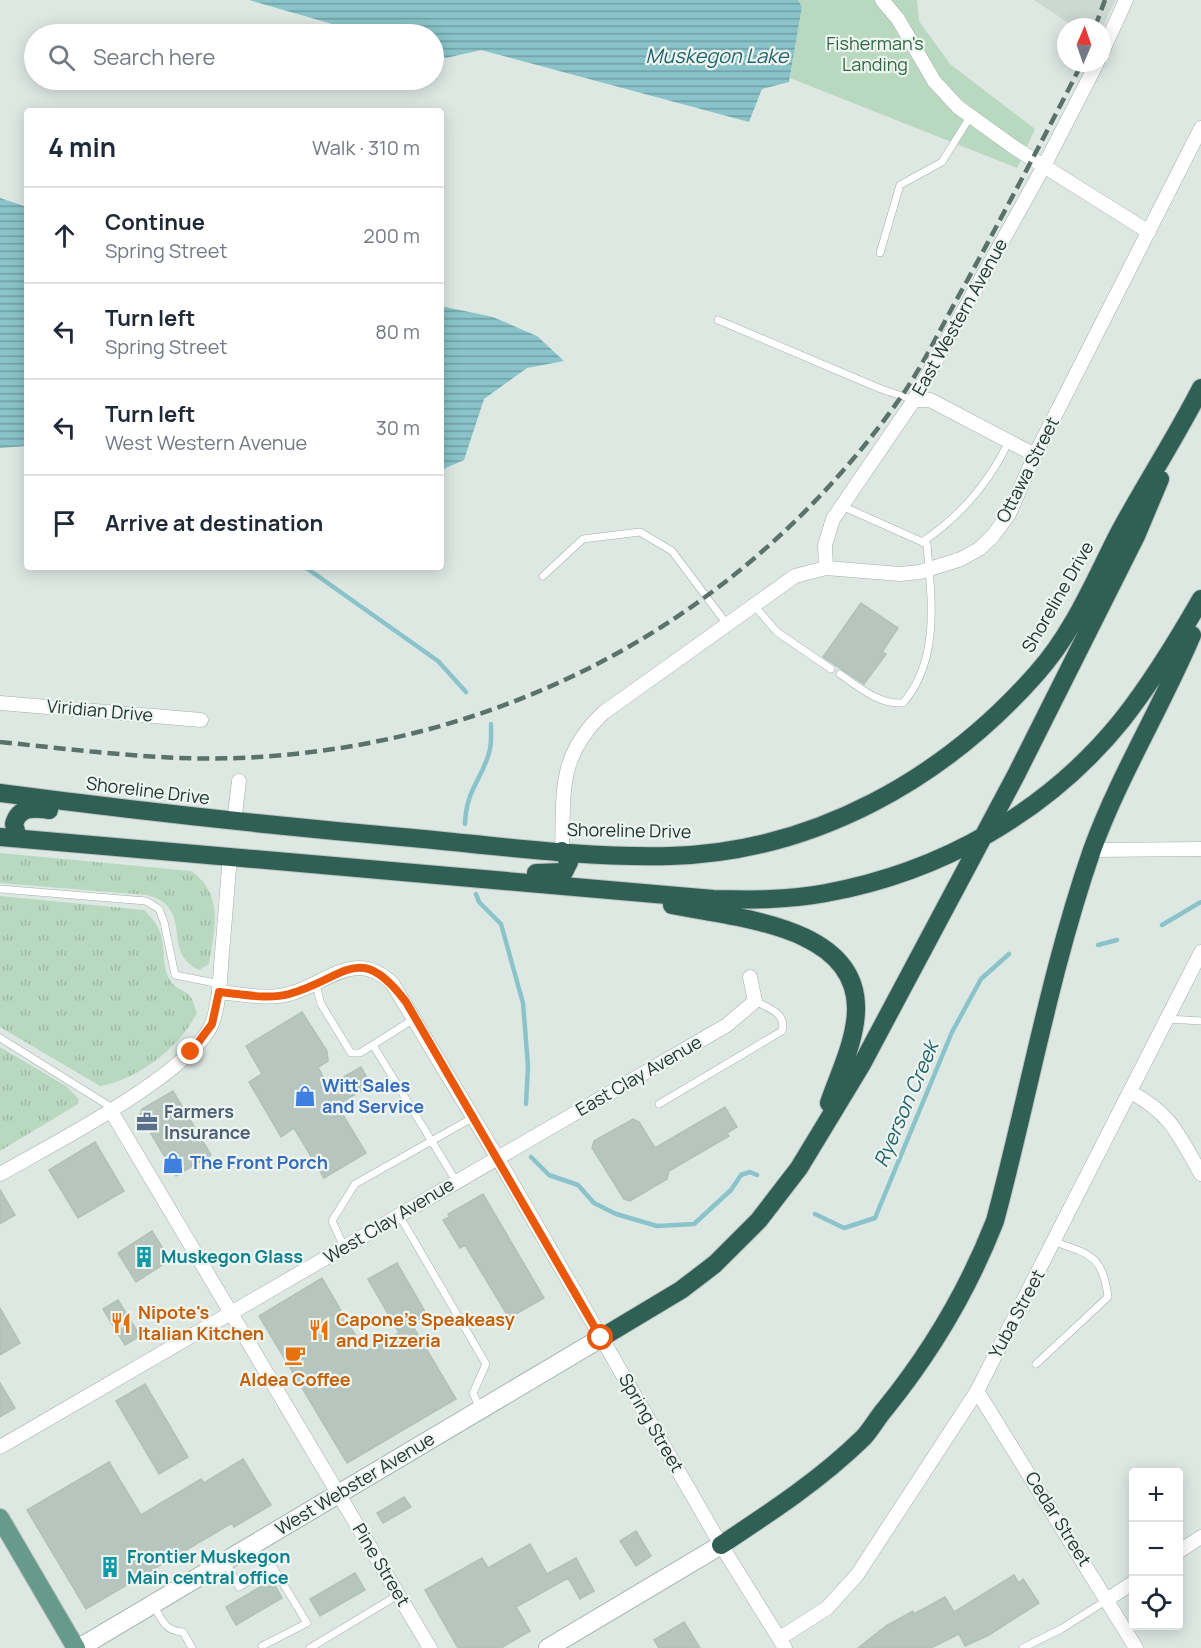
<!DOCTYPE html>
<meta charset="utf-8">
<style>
:root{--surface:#fff;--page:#f6f6f7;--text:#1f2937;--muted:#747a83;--line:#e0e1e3}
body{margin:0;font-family:Manrope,sans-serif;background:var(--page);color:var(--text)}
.controls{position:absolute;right:18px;bottom:18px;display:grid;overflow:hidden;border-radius:6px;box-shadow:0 3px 15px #0003}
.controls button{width:54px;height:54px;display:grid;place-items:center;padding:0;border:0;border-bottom:2px solid var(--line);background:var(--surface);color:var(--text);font:30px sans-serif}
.compass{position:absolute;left:1057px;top:18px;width:54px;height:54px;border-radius:50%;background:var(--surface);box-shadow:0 3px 15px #0003;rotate:2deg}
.stop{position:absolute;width:18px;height:18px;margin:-14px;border:4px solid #ea580c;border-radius:50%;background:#fff}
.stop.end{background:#ea580c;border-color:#fff;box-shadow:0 2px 6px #0008}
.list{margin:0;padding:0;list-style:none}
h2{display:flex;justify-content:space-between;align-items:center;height:78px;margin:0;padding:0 24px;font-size:26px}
h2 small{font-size:20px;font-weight:400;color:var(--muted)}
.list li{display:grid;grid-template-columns:39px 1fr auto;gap:18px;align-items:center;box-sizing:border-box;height:96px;padding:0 24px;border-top:2px solid var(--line)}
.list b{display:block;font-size:22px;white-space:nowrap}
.list p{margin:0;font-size:20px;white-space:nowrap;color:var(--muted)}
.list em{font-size:20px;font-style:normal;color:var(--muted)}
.icon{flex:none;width:33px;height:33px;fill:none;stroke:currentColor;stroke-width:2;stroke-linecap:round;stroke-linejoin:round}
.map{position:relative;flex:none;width:1201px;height:1648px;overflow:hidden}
.search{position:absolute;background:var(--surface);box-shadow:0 3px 15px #0003;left:24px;top:24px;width:420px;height:66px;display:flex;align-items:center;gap:15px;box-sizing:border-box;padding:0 21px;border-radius:33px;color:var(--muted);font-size:22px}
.panel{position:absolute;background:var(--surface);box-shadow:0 3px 15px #0003;left:24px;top:108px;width:420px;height:462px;border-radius:6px}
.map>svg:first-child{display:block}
.built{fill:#ccd8d2}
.grass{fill:url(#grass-tufts)}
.park{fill:#b8d8bf}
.water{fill:url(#water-rules)}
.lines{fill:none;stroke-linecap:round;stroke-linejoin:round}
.stream{stroke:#8ac3c9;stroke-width:4.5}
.building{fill:#b7c5bf;stroke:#b1c1ba;stroke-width:1.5}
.lane-casing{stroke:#a2afa9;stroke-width:8}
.street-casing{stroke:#a2afa9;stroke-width:15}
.secondary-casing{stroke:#9eb3aa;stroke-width:20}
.primary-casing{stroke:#bcc3c1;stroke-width:20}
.highway-casing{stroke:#bcc3c1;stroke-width:20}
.lane{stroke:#fff;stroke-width:7}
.street{stroke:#fff;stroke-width:14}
.secondary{stroke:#fff;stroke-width:18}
.primary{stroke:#669a8a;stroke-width:18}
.highway{stroke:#306053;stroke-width:18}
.rail{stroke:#5b726b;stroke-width:4.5;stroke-dasharray:12 6;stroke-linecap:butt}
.route{stroke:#ea580c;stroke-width:8}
.labels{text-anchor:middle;stroke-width:4.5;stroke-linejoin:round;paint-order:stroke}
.park-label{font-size:18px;fill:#2f6942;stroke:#eef5f1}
.street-label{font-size:18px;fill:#21362f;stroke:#eef5f1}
.shop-label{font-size:18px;font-weight:bold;fill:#366cbe;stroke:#eef5f1;text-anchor:start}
.service-label{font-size:18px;font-weight:bold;fill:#4e5e75;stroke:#eef5f1;text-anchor:start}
.culture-label{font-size:18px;font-weight:bold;fill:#0d838f;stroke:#eef5f1;text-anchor:start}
.food-label{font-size:18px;font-weight:bold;fill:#c56008;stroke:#eef5f1;text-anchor:start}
.water-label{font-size:20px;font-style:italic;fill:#21646c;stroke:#eef5f1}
</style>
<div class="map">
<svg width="1201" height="1648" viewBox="0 0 1201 1648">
<defs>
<pattern id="grass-tufts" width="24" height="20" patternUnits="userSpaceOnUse" patternTransform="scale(1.5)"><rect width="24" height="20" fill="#b8d8bf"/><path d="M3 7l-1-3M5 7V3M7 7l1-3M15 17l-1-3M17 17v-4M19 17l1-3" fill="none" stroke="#9ebaa4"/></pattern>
<pattern id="water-rules" width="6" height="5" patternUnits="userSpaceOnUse" patternTransform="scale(1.5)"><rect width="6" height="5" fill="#8ac3c9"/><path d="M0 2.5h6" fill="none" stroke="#709fa4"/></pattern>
</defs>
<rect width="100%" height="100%" fill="#dee8e3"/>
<path class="built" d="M1034 0H1115L1102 29 1074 27Z"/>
<path class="grass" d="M0 853 191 871C224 894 215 928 209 964L199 970C165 953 187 922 164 903 160 899 152 897 147 895L0 883Z
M0 896 144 910C175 939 155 955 171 982 175 988 185 990 190 996 193 1000 195 1008 197 1013 179 1048 139 1079 100 1086L0 1027Z
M0 1047 66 1086 79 1099 78 1104 0 1151Z"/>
<path class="park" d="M798 0H917L919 21 950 64 1035 129 1017 168 790 78 802 7Z"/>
<path class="water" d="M249 0H798L802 7 789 82 762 89 749 122 481 50 446 58 434 54V34H367Z
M0 198 27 207V446L0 448Z
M441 306 493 317 537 336 564 361 527 368 484 399 464 460 441 470Z"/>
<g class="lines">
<path class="stream" d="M305 567 438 661 466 692
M465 824C466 790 481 781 489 753 492 744 491 733 491 724
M476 894 479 902 501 924 523 1003 528 1066 526 1104
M1162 925 1201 902
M1098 945 1117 940
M531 1157 549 1175 578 1185 594 1203 616 1214 657 1226 694 1224 731 1190 741 1175 750 1172 757 1175
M815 1214 844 1228 875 1218 952 1032 981 979 1009 954"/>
</g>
<path class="building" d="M861 603 898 628 882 652 886 654 864 684 823 657Z
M302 1012 327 1051 328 1061 318 1067 328 1086 361 1067 371 1085 337 1105 366 1153 324 1178 294 1128 281 1137 249 1082 262 1074 246 1046Z
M173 1091 211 1155 176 1176 140 1115 142 1109Z
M725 1107 737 1127 727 1133 729 1136 669 1171 667 1179 630 1201 624 1199 592 1148 594 1141 633 1119 639 1122 655 1148Z
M95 1142 124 1191 78 1218 49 1170Z
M0 1190 15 1215 0 1224Z
M483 1194 544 1298 509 1318 465 1245 460 1248 443 1220 449 1217 448 1214Z
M152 1231 170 1260 136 1282 118 1253Z
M397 1263 427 1315 411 1323 456 1399 347 1463 259 1316 322 1278 365 1352 399 1333 368 1279Z
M118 1300 140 1336 125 1345 103 1309Z
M0 1308 20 1343 0 1355Z
M0 1383 15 1408 0 1417Z
M145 1384 188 1457 159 1474 116 1401Z
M243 1459 271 1505 234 1527 232 1523 86 1609 27 1510 109 1462 141 1515 201 1479 204 1483Z
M404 1497 411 1507 383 1523 377 1513Z
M636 1531 651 1556 636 1566 620 1541Z
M530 1544 547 1574 576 1558 594 1591 580 1599 568 1578 516 1607 530 1631 501 1648H458L425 1590 482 1558 488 1568Z
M355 1573 365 1590 320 1616 310 1599Z
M1014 1575 1019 1583 1023 1579 1039 1603 989 1635 965 1646 959 1634 931 1648H858L886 1626 913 1611 914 1614 945 1597 954 1612Z
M272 1580 282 1598 236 1625 226 1607Z
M684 1622 700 1648H659L654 1640Z"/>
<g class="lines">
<defs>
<path id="lane" d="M880 253 900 185 942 162 970 117
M718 320 881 389 914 400
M922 542C961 516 989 483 1009 441
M543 576 583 539 640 532 672 551 726 623
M753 604 777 632 831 669
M840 674C860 688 878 704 903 703 941 659 931 597 927 544L842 506
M0 889 146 901 159 909 164 922 175 975 220 984
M315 982 321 1004 351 1053H360L414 1019
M1168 1019 1201 1021
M0 1038 114 1109
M373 1045 456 1181
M659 1104 782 1031C787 1013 768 1008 755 1001
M399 1215 486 1364 473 1393 480 1409
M344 1247 332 1221 355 1184 474 1117
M1036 1364 1108 1297C1103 1256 1090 1254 1055 1242
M226 1563 239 1587 273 1567 307 1623 262 1646
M154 1606C162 1620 165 1631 183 1632L192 1648
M310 1648 398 1595
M1023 1648 1061 1629 1107 1600"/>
<path id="street" d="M882 0 898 19 934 81 958 107 1015 148 1149 232
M1102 52 1126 0
M914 400H930L1035 455
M826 568 825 545 833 519 914 400 1044 166 1097 63
M0 703 201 720
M234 822 239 781
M1093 850 1201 849
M562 851C564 793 557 757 603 713L795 576 826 568 900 574 920 572 961 559 979 549 992 537 1009 514 1035 455 1201 128
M219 992C241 994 268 1000 289 994 327 984 354 948 392 983L497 1157 721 1545 785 1648
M1131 1092C1172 1115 1178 1134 1201 1174
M111 1111 430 1648
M0 1174C49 1146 195 1072 213 1021 220 999 220 976 222 953 225 921 227 889 230 857
M977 1391 1136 1648
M0 1447 727 1025 755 1001 750 977
M1178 1552 1201 1537
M1108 1599 1134 1582
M780 1638 827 1608 857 1575 977 1391 1201 952"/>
<path id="secondary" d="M79 1648 601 1338
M548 1648 721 1545"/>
<path id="primary" d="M0 1518 76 1648"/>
<path id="highway" d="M0 793C137 811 275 826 413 838 498 846 585 858 670 856 814 852 944 779 1037 673 1074 632 1095 579 1120 531 1146 483 1176 437 1201 388
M0 837 713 899C751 900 789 900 826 893 941 872 1048 812 1122 720 1152 682 1177 641 1201 599
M18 838 14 824C19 806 34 808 49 810
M536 873 564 872 569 862 562 851
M672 905C734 918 859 925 856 1011 855 1042 839 1074 829 1103
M601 1338 681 1290 715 1264 759 1220 799 1168 862 1064 1016 775 1136 536 1160 479
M721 1545C771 1512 820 1480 863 1438 871 1430 877 1418 885 1409 932 1351 968 1290 995 1221 1028 1098 1050 971 1092 850 1119 776 1161 708 1192 635"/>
</defs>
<use href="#lane" class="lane-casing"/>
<use href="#street" class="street-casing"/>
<use href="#secondary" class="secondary-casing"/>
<use href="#primary" class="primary-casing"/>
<use href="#highway" class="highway-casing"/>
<use href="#lane" class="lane"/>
<use href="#street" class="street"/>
<use href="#secondary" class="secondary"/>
<use href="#primary" class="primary"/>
<use href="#highway" class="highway"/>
<path class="rail" d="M1095 27 1105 0
M0 742C79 750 160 761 239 758 507 747 746 617 901 397 926 361 945 319 967 281 1006 209 1045 136 1082 63"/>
</g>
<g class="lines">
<path class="route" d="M191 1052 212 1024 219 992C241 994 268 1000 289 994 345 979 359 939 406 1002L601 1338"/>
</g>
<defs>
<symbol id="shop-bare" viewBox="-9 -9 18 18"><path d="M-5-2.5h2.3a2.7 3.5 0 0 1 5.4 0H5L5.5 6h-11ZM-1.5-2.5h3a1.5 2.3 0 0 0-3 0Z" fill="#3f7fe0" stroke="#eef5f1" stroke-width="2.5" paint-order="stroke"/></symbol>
<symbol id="office-bare" viewBox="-9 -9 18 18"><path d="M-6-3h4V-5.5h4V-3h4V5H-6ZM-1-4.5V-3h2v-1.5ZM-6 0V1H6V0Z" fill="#5c6f8a" stroke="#eef5f1" stroke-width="2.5" paint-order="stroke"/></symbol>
<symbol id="building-bare" viewBox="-9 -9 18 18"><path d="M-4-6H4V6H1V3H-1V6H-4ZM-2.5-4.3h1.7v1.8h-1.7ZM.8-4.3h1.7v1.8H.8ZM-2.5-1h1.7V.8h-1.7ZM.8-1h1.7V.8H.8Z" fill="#0f9aa8" stroke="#eef5f1" stroke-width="2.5" paint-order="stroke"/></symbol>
<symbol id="restaurant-bare" viewBox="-9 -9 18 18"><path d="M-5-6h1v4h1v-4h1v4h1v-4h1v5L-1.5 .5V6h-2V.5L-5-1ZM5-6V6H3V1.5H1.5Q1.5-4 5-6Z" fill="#e8710a" stroke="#eef5f1" stroke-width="2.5" paint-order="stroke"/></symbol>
<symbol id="cafe-bare" viewBox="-9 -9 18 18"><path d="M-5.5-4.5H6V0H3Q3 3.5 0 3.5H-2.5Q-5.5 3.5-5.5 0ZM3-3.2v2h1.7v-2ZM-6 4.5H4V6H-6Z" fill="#e8710a" stroke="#eef5f1" stroke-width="2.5" paint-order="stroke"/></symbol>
</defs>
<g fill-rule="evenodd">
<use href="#shop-bare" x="290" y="1081" width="30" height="30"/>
<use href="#office-bare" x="132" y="1107" width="30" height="30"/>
<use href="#shop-bare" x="158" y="1148" width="30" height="30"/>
<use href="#building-bare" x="129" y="1242" width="30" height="30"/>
<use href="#restaurant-bare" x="106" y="1308" width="30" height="30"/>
<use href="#restaurant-bare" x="304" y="1315" width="30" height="30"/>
<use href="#cafe-bare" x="280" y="1340" width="30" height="30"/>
<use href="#building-bare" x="95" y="1552" width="30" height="30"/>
</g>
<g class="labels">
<g class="park-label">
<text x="875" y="50">Fisherman's<tspan x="875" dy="21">Landing</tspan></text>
</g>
<g class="street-label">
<text transform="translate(960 317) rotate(-61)" y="6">East Western Avenue</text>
<text transform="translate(1028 470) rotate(-63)" y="6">Ottawa Street</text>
<text transform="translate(1058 597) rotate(-60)" y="6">Shoreline Drive</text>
<text transform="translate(100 711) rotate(5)" y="6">Viridian Drive</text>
<text transform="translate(148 791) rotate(7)" y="6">Shoreline Drive</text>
<text transform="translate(629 831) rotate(1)" y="6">Shoreline Drive</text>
<text transform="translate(639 1076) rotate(-30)" y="6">East Clay Avenue</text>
<text transform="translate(389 1221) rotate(-31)" y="6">West Clay Avenue</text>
<text transform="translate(1017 1314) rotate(-62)" y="6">Yuba Street</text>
<text transform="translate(651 1423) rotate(60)" y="6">Spring Street</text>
<text transform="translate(355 1484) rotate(-31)" y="6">West Webster Avenue</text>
<text transform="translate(1058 1519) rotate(58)" y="6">Cedar Street</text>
<text transform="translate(381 1565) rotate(59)" y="6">Pine Street</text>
</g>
<g class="shop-label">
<text x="322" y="1092">Witt Sales<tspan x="322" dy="21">and Service</tspan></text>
<text x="190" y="1169">The Front Porch</text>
</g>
<g class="service-label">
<text x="164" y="1118">Farmers<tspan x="164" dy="21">Insurance</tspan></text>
</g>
<g class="culture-label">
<text x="161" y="1263">Muskegon Glass</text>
<text x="127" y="1563">Frontier Muskegon<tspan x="127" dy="21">Main central office</tspan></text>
</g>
<g class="food-label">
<text x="138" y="1319">Nipote's<tspan x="138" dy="21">Italian Kitchen</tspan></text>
<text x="336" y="1326">Capone's Speakeasy<tspan x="336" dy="21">and Pizzeria</tspan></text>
<text x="295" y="1386" text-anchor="middle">Aldea Coffee</text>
</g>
<g class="water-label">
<text x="717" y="63">Muskegon Lake</text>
<text transform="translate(906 1104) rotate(-67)" y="7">Ryerson Creek</text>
</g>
</g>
</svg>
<div class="controls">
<button>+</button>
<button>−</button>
<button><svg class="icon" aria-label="locate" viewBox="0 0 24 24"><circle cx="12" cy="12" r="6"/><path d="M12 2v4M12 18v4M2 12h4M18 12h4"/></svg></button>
</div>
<svg class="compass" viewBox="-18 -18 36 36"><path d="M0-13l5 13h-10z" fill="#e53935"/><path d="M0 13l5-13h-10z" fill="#747a83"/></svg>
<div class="stop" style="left:601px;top:1338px"></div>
<div class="stop end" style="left:191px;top:1052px"></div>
<div class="search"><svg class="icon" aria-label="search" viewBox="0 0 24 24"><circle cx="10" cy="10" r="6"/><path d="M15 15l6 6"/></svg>Search here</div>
<section class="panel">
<h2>4 min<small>Walk · 310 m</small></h2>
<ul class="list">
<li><svg class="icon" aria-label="ahead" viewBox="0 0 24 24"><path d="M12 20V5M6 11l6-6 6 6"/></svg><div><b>Continue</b><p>Spring Street</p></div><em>200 m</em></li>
<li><svg class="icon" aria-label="left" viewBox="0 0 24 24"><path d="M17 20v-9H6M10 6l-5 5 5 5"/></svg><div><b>Turn left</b><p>Spring Street</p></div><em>80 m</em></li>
<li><svg class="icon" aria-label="left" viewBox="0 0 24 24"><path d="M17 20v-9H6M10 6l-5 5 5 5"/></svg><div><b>Turn left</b><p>West Western Avenue</p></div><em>30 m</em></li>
<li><svg class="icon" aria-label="arrive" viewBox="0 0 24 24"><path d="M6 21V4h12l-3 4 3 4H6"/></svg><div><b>Arrive at destination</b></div></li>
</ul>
</section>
</div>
